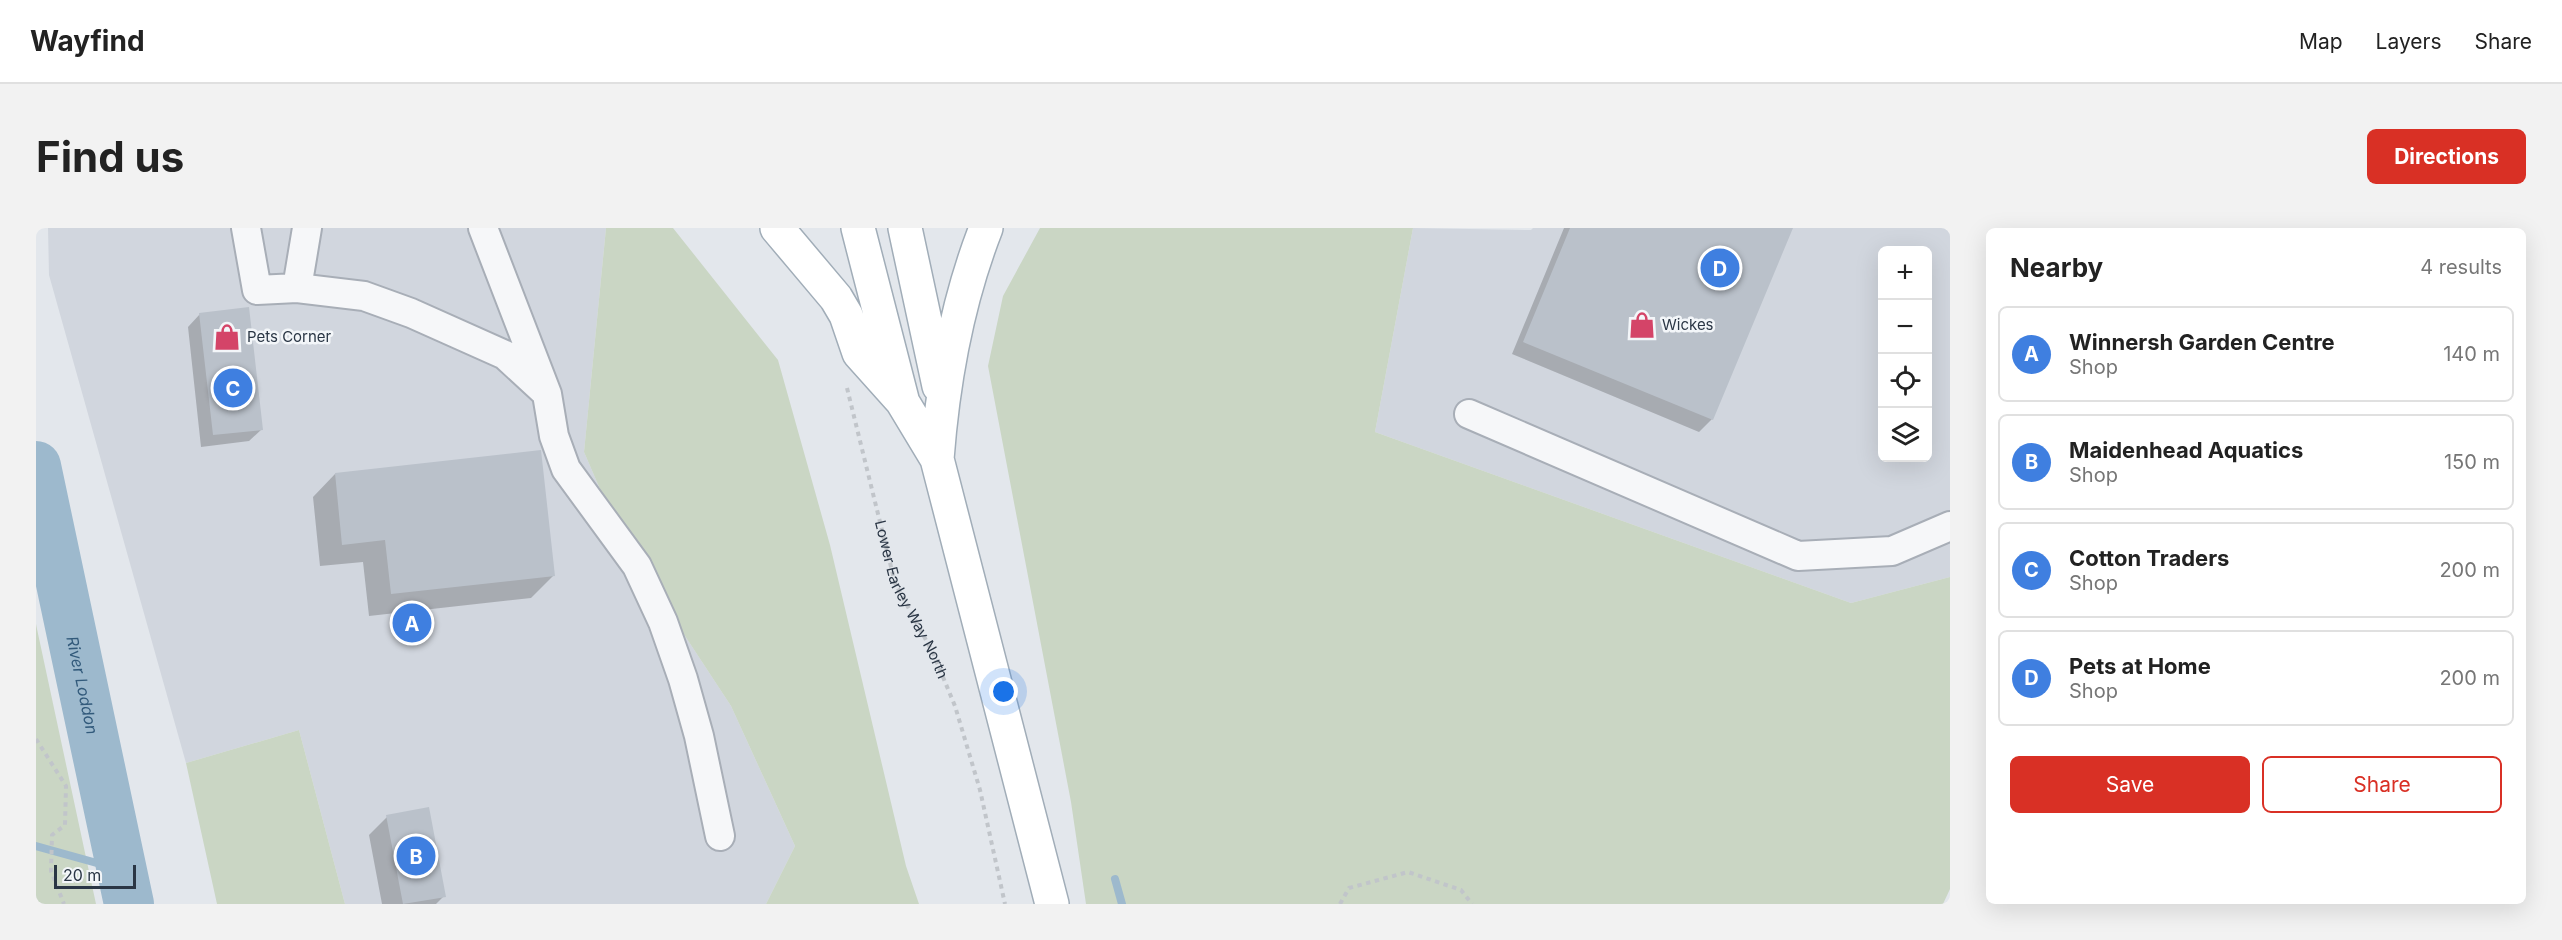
<!DOCTYPE html>
<meta charset="utf-8">
<style>
:root{--surface:#fff;--page:#f2f2f2;--text:#222;--muted:#767676;--line:#e0e0e0;--accent:#d93025}
body{margin:0;font-family:Inter,sans-serif;background:var(--page);color:var(--text)}
.controls{position:absolute;right:18px;top:18px;display:grid;overflow:hidden;border-radius:9px;box-shadow:0 6px 24px #0002}
.controls button{width:54px;height:54px;display:grid;place-items:center;padding:0;border:0;border-bottom:2px solid var(--line);background:var(--surface);color:var(--text);font:30px sans-serif}
.scale{position:absolute;left:18px;bottom:15px;width:82px;box-sizing:border-box;padding-left:6px;border:3px solid #2a3645;border-top:0;font-size:16px;line-height:21px;white-space:nowrap;color:#2a3645;-webkit-text-stroke:4px #f3f6f9;paint-order:stroke}
.you{position:absolute;left:968px;top:464px;width:21px;height:21px;margin:-15px;border:4px solid #fff;border-radius:50%;background:#1a73e8;box-shadow:0 0 0 9px #1a73e833}
.badge{display:grid;place-items:center;width:39px;height:39px;border-radius:50%;background:var(--accent);color:#fff;font-size:20px;font-weight:700}
.pin{position:absolute;translate:-50% -50%;border:3px solid #fff;box-shadow:0 2px 6px #0006}
.list{margin:0;padding:0;list-style:none}
h2{display:flex;justify-content:space-between;align-items:center;height:78px;margin:0;padding:0 24px;font-size:26px}
h2 small{font-size:20px;font-weight:400;color:var(--muted)}
.list li{display:grid;grid-template-columns:39px 1fr auto;gap:18px;align-items:center;box-sizing:border-box;height:96px;margin:0 12px 12px;padding:0 12px;border:2px solid var(--line);border-radius:9px}
.list b{display:block;font-size:22px;white-space:nowrap}
.list p{margin:0;font-size:20px;white-space:nowrap;color:var(--muted)}
.list em{font-size:20px;font-style:normal;color:var(--muted)}
.actions{display:flex;gap:12px;padding:18px 24px}
.actions a{flex:1;padding:14px 0;border:2px solid var(--accent);border-radius:9px;text-align:center;font-size:21px;color:var(--accent)}
.actions .main{background:var(--accent);color:#fff}
.icon{flex:none;width:33px;height:33px;fill:none;stroke:currentColor;stroke-width:2;stroke-linecap:round;stroke-linejoin:round}
.map{position:relative;flex:none;width:1914px;height:676px;overflow:hidden;border-radius:9px}
header{display:flex;align-items:center;gap:36px;box-sizing:border-box;height:84px;padding:0 30px;background:var(--surface);border-bottom:2px solid var(--line)}
header strong{font-size:28px}
nav{display:flex;gap:33px;margin-inline-start:auto;font-size:21px}
.intro{display:flex;align-items:center;justify-content:space-between;box-sizing:border-box;height:144px;padding:0 36px}
h1{margin:0;font-size:42px}
.button{padding:15px 27px;border-radius:9px;background:var(--accent);color:#fff;font-size:21px;font-weight:700}
main{display:flex;gap:36px;padding:0 36px}
aside{flex:1;background:var(--surface);border-radius:9px;box-shadow:0 6px 24px #0002}
.map>svg:first-child{display:block}
.built{fill:#d1d6de;fill-rule:evenodd}
.green{fill:#cad6c4}
.shadow{fill:#0003}
.lines{fill:none;stroke-linecap:round;stroke-linejoin:round}
.stream{stroke:#9db9cd;stroke-width:8}
.river{stroke:#9db9cd;stroke-width:50}
.building{fill:#bac1ca}
.minor-casing{stroke:#a8aeb7;stroke-width:32}
.major-casing{stroke:#a1adb8;stroke-width:36}
.path{stroke:#c1c5ca;stroke-width:4;stroke-dasharray:4.5 4.5;stroke-linecap:butt}
.minor{stroke:#f6f7f9;stroke-width:28}
.major{stroke:#fff;stroke-width:33}
.labels{text-anchor:middle;stroke-width:5;stroke-linejoin:round;paint-order:stroke}
.poi-label{font-size:15px;fill:#2a3645;stroke:#f3f6f9;text-anchor:start}
.street-label{font-size:15px;fill:#2a3645;stroke:#f3f6f9}
.water-label{font-size:16px;font-style:italic;fill:#325a7b;stroke:#f3f6f9}
</style>
<header>
<strong>Wayfind</strong>
<nav><a>Map</a><a>Layers</a><a>Share</a></nav>
</header>
<div class="intro"><h1>Find us</h1><a class="button">Directions</a></div>
<main>
<div class="map">
<svg width="1914" height="676" viewBox="0 0 1914 676">
<rect width="100%" height="100%" fill="#e3e7ec"/>
<path class="built" d="M12 0H570L548 224 586 312 695 478 759 618 730 676H309L263 502 150 535 13 47Z
M1377 0 1495 2 1497 0H1914V349L1815 375 1339 204ZM1846 22H1892V230H1846Z"/>
<path class="green" d="M570 0H637L742 132 794 317 870 638 883 676H730L759 618 695 478 586 312 548 224Z
M1004 0H1377L1339 204 1815 375 1914 349V661L1907 676H1050L1035 574 952 138 967 68Z
M0 396 1 401 60 676H0Z
M263 502 309 676H181L150 535Z"/>
<path class="shadow" d="M1528 0H1755L1676 191 1663 204 1476 126Z
M164 86 226 201 213 213 165 219 152 99Z
M299 246 517 348 495 370 333 388 327 334 284 338 277 269Z
M351 589 408 668 400 676H346L333 607Z"/>
<g class="lines">
<path class="stream" d="M0 618 86 642
M1079 651 1086 676"/>
<path class="river" id="s1" d="M0 238 93 676"/>
</g>
<path class="building" d="M1534 0H1757L1677 192 1487 114Z
M213 79 227 202 177 207 163 85Z
M505 222 519 348 355 366 349 312 306 317 299 245Z
M393 579 410 669 367 676 350 587Z"/>
<g class="lines">
<defs>
<path id="minor" d="M210 0 221 62 261 60 328 68 375 85 469 127 507 162
M447 0 511 166 518 208 530 241 601 338 627 394 647 451 663 508 684 608
M261 60 271 0
M1433 186 1762 328 1856 323 1914 298"/>
<path id="major" d="M741 0 800 70 810 87 823 125 866 173 901 231 1016 676
M822 0 866 171
M869 0 903 158
M901 231C907 152 921 74 950 0"/>
</defs>
<use href="#minor" class="minor-casing"/>
<use href="#major" class="major-casing"/>
<g class="path">
<path id="s2" d="M811 160 859 355 897 425 919 478 944 562 969 676"/>
<path d="M0 511 30 558 29 597 16 607 15 643 28 676"/>
<path d="M1304 676 1313 660 1372 644 1425 662 1436 676"/>
</g>
<use href="#minor" class="minor"/>
<use href="#major" class="major"/>
</g>
<defs>
<symbol id="shop-bare" viewBox="-9 -9 18 18"><path d="M-5-2.5h2.3a2.7 3.5 0 0 1 5.4 0H5L5.5 6h-11ZM-1.5-2.5h3a1.5 2.3 0 0 0-3 0Z" fill="#d44468" stroke="#f3f6f9" stroke-width="2.5" paint-order="stroke"/></symbol>
</defs>
<g fill-rule="evenodd">
<use href="#shop-bare" x="1587" y="78" width="38" height="38"/>
<use href="#shop-bare" x="172" y="90" width="38" height="38"/>
</g>
<g class="labels">
<g class="poi-label">
<text x="1626" y="102">Wickes</text>
<text x="211" y="114">Pets Corner</text>
</g>
<g class="street-label">
<text dy="5" stroke="none"><textPath href="#s2" startOffset="222">Lower Earley Way North</textPath></text>
</g>
<g class="water-label">
<text dy="6" stroke="none"><textPath href="#s1" startOffset="224">River Loddon</textPath></text>
</g>
</g>
</svg>
<div class="controls">
<button>+</button>
<button>−</button>
<button><svg class="icon" aria-label="locate" viewBox="0 0 24 24"><circle cx="12" cy="12" r="6"/><path d="M12 2v4M12 18v4M2 12h4M18 12h4"/></svg></button>
<button><svg class="icon" aria-label="layers" viewBox="0 0 24 24"><path d="M12 4l9 5-9 5-9-5zM3 14l9 5 9-5"/></svg></button>
</div>
<div class="scale">20 m</div>
<div class="you"></div>
<div class="pin badge" style="left:376px;top:395px;background:#3f7fe0">A</div>
<div class="pin badge" style="left:380px;top:628px;background:#3f7fe0">B</div>
<div class="pin badge" style="left:197px;top:160px;background:#3f7fe0">C</div>
<div class="pin badge" style="left:1684px;top:40px;background:#3f7fe0">D</div>
</div>
<aside>
<h2>Nearby<small>4 results</small></h2>
<ul class="list">
<li><span class="badge" style="background:#3f7fe0">A</span><div><b>Winnersh Garden Centre</b><p>Shop</p></div><em>140 m</em></li>
<li><span class="badge" style="background:#3f7fe0">B</span><div><b>Maidenhead Aquatics</b><p>Shop</p></div><em>150 m</em></li>
<li><span class="badge" style="background:#3f7fe0">C</span><div><b>Cotton Traders</b><p>Shop</p></div><em>200 m</em></li>
<li><span class="badge" style="background:#3f7fe0">D</span><div><b>Pets at Home</b><p>Shop</p></div><em>200 m</em></li>
</ul>
<div class="actions"><a class="main">Save</a><a>Share</a></div>
</aside>
</main>
